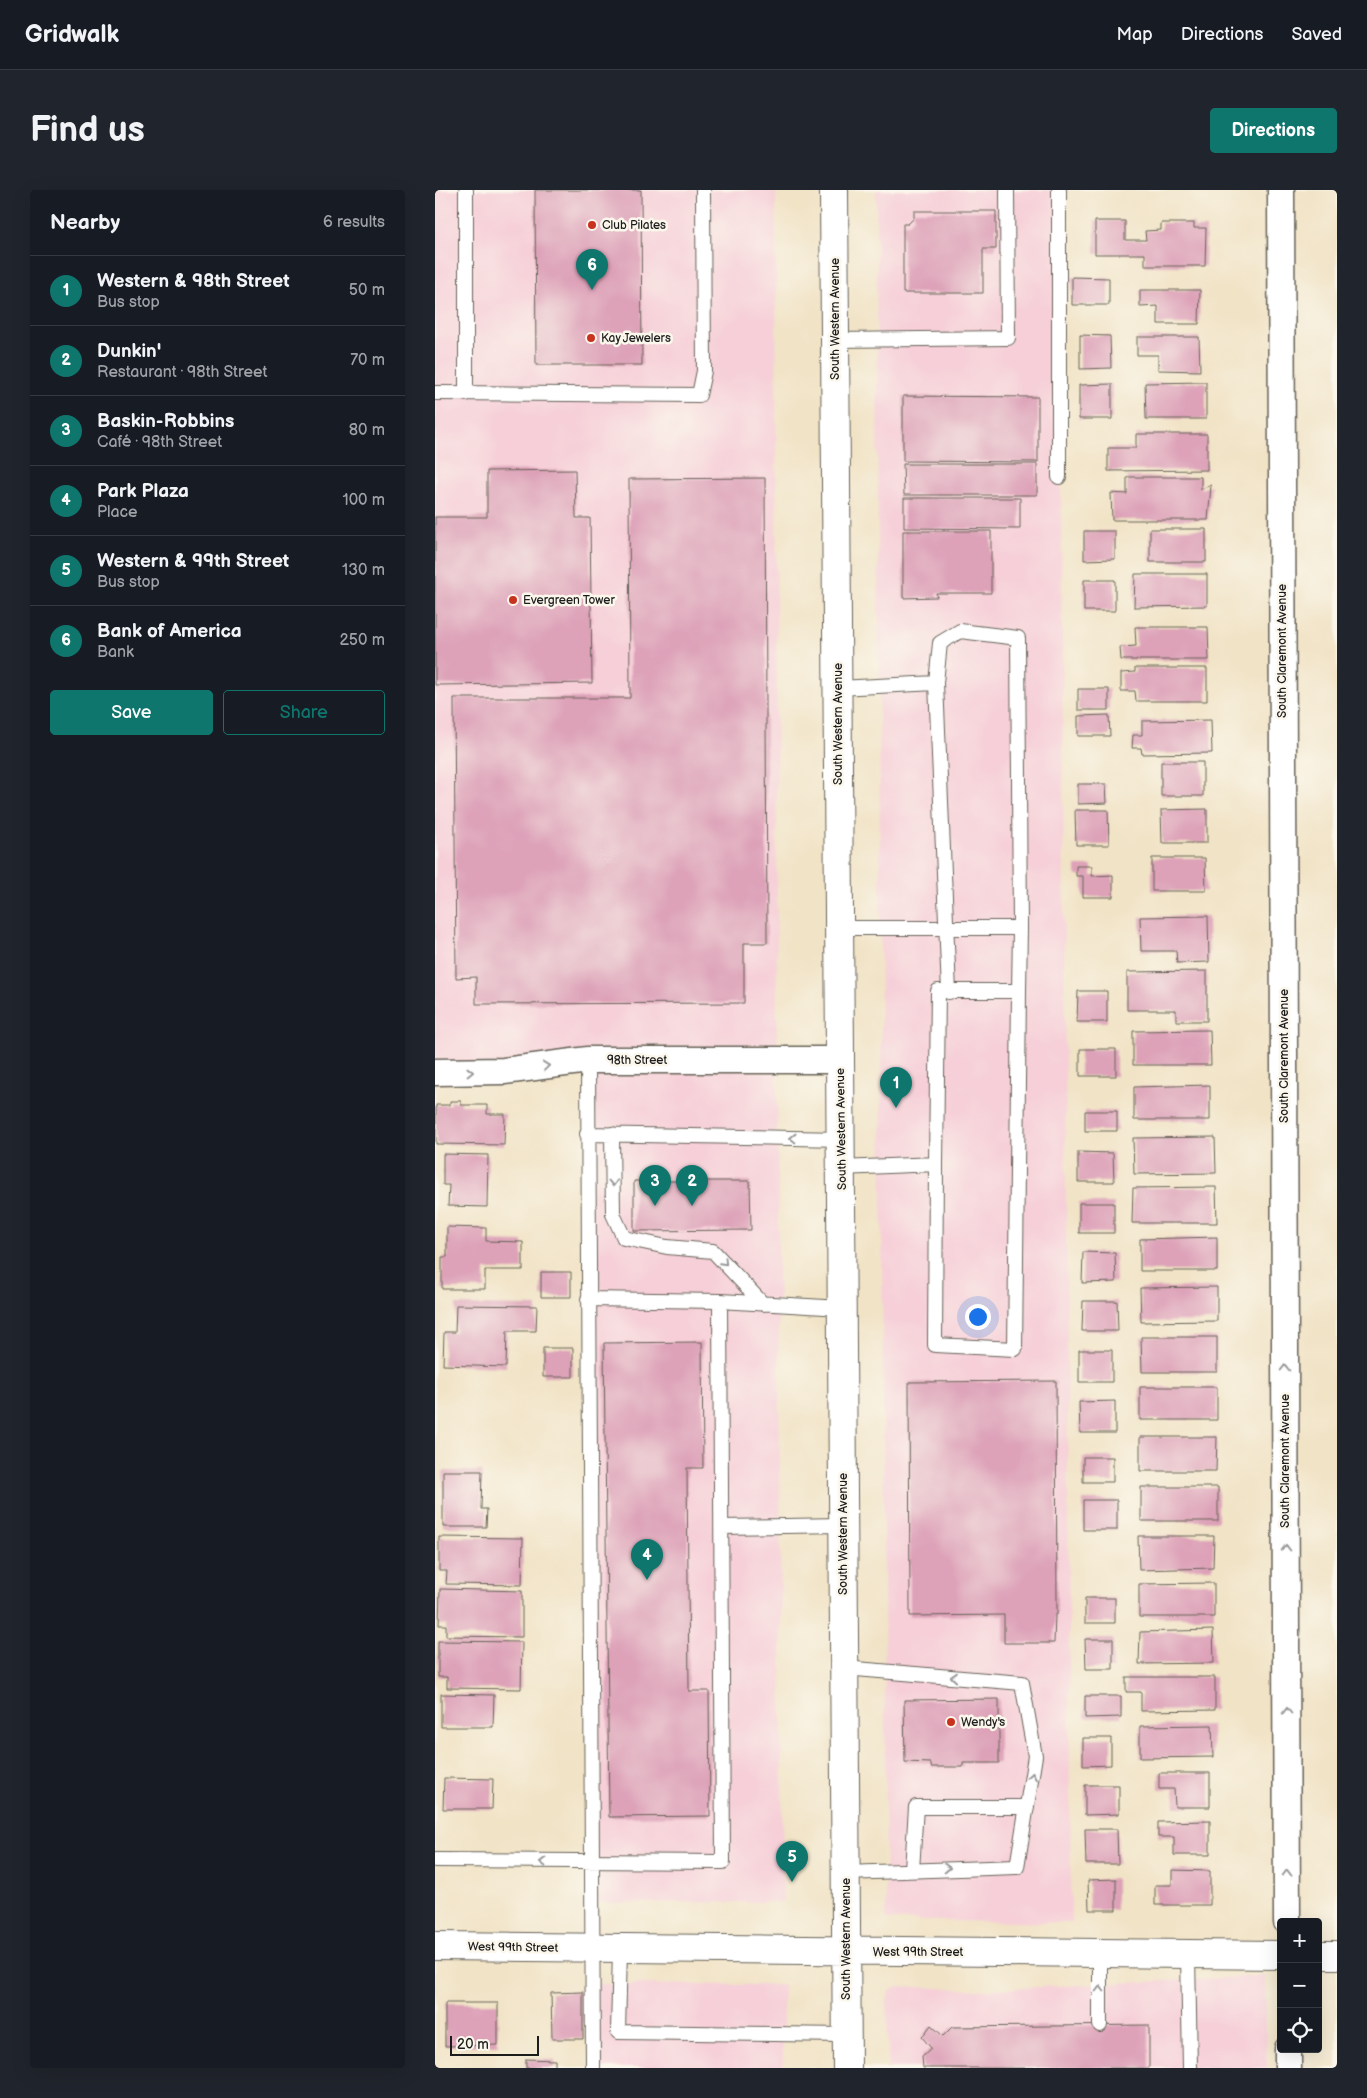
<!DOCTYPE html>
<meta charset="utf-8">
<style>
:root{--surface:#171b24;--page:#20242c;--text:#f1f3f6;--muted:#9ea1a6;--line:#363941;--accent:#0f766e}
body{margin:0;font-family:"Balsamiq Sans",sans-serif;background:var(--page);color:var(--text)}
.controls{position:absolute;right:15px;bottom:15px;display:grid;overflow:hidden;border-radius:5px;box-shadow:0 5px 20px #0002}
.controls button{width:45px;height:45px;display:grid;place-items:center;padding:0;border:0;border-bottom:1px solid var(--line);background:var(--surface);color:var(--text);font:25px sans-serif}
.scale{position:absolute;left:15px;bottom:12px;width:89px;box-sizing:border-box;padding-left:5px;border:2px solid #1c1c1c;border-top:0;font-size:14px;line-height:18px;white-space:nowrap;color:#1c1c1c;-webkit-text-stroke:4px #fbf7ec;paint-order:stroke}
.you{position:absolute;left:542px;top:1126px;width:18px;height:18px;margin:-12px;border:4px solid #fff;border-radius:50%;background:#1a73e8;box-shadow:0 0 0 8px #1a73e833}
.badge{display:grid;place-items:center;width:32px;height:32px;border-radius:50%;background:var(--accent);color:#fff;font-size:16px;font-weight:700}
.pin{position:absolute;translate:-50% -41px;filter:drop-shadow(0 1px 2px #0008)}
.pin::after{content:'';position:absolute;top:26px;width:18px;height:15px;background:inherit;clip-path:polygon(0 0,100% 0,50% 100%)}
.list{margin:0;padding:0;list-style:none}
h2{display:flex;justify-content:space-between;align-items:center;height:65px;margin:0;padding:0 20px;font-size:21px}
h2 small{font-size:16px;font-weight:400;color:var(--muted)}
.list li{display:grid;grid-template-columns:32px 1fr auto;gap:15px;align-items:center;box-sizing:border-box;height:70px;padding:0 20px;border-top:1px solid var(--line)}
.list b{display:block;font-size:19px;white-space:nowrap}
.list p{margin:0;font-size:16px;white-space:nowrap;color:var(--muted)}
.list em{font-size:16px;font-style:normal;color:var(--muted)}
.actions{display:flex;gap:10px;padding:15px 20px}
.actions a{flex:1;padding:11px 0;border:1px solid var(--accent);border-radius:5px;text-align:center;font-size:18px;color:var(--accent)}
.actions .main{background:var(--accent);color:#fff}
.icon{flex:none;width:28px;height:28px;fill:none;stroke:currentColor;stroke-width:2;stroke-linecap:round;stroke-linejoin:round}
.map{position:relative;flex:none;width:902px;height:1878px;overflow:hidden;border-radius:5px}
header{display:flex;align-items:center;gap:30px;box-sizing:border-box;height:70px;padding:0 25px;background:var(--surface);border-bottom:1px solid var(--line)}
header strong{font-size:24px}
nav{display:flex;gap:28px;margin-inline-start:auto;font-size:18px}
.intro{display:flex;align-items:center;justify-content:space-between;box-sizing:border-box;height:120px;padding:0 30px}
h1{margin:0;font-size:35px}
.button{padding:12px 22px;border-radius:5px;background:var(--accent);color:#fff;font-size:18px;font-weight:700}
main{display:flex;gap:30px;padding:0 30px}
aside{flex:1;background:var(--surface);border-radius:5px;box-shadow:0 5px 20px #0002}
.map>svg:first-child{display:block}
.built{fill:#f6cfd8}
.building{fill:#dda1b8}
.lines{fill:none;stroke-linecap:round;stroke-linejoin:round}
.lane-casing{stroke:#676258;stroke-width:16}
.street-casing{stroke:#676258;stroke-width:29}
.secondary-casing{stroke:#676258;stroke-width:30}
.lane{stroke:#fff;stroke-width:14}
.street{stroke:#fff;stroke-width:26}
.secondary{stroke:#fff;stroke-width:28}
.oneway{stroke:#999}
.poi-dot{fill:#c8321e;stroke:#fbf7ec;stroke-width:2}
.labels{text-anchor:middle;stroke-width:5;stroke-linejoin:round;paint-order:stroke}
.poi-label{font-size:12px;fill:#1c1c1c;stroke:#fbf7ec;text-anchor:start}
.street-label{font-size:12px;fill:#1c1c1c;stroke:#fbf7ec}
</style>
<header>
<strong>Gridwalk</strong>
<nav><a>Map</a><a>Directions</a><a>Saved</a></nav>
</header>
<div class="intro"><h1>Find us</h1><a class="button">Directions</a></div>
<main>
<aside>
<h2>Nearby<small>6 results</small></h2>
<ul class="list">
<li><span class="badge">1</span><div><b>Western &amp; 98th Street</b><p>Bus stop</p></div><em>50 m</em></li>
<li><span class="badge">2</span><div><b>Dunkin'</b><p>Restaurant · 98th Street</p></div><em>70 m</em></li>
<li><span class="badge">3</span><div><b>Baskin-Robbins</b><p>Café · 98th Street</p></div><em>80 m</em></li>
<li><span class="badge">4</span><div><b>Park Plaza</b><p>Place</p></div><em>100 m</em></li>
<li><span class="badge">5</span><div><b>Western &amp; 99th Street</b><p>Bus stop</p></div><em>130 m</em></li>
<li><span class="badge">6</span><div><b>Bank of America</b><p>Bank</p></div><em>250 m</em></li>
</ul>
<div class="actions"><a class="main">Save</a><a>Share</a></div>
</aside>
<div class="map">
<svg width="902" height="1878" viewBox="0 0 902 1878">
<rect width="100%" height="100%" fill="#fbf7ec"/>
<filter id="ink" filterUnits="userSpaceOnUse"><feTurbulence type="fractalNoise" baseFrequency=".02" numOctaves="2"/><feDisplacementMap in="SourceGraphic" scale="10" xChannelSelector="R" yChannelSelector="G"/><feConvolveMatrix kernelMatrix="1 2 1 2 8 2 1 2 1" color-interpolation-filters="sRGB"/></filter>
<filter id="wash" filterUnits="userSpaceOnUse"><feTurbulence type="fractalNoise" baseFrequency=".0096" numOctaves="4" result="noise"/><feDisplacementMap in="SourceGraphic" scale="20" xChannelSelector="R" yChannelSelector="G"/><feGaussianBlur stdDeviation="1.12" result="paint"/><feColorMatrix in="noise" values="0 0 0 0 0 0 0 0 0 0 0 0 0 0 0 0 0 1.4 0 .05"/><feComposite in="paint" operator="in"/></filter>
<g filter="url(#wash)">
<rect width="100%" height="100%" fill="#f1e3c6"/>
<path class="built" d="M0 0H341L342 878 348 1712 161 1713 156 878 0 876Z
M441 0H624L636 1733 451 1730Z
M830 1786 832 1878H453L452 1812 454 1802 463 1796 543 1800Z
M161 1794 348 1795V1878H161Z"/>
<g id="blocks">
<path class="building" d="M100 0H206L207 175H101Z
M479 21H561V59H548V103H468V34H473L479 28Z
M660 31H690V50H711L710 41 726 40V33H759V38H771L770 76H710V64H660Z
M637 87 674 88V115H637Z
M705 100H765L764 134H723V116L705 117Z
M645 145 675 146 676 178 645 179Z
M702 147H764L765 181 723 180V165H702Z
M771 192V229H711L710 193Z
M677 194V229H644V195Z
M468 206 603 207V272L468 271Z
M701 244H772V280L673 281V258H701Z
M468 274H602V305H469Z
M140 280 141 328H155L157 493 0 495V327H52V281Z
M692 287H766V299L776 295 773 330H677L676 303 692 304Z
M330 288 332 753H309V813L41 814V787L21 788 19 508H195L194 289Z
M469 308H585V339L469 338Z
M715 339H771V372H715Z
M468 341H556V403H501L502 407 468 408Z
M649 341H680V369L649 370Z
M700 384H772V416L699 417Z
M649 390H680V421H649Z
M700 437H773L774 470H686L685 457 701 456Z
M700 478H772V511H701L700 501H686V483L700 482Z
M643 499H674V520H643Z
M674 525 675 546H643V526Z
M776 530 777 563 707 564 706 558H697L698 545H707V531Z
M726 572H768V606H726Z
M643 594H671L672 613 643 614Z
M772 619V653H727L726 620Z
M640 620H673L674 655H641Z
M717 668H770L771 701H717Z
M641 676H657V686L678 685V707H648V686H641Z
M773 726 774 772 742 773 741 761H706L705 727Z
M772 781V831H741V820H692V782Z
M643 801H672V832H642Z
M775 840 776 875H698V841Z
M645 859H681V886H645Z
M775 895V930H699V897Z
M15 911H26V915H52V924H70L69 955 1 954V915H15Z
M650 921H682V941H650Z
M780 947 781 983 699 984 698 948Z
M643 962 678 963 679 992H643Z
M8 964 53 965 52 1017 13 1016 14 995H8Z
M199 991H315L316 1040 199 1041Z
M781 997 782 1033H697L698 998Z
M644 1013H679V1043H644Z
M12 1037 51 1038V1051L88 1052V1080H50V1099H7V1067H12Z
M782 1047V1081H705V1049Z
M648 1062 680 1063 681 1092 647 1093Z
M106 1082H136V1107H106Z
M782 1097V1131L706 1132 705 1098Z
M648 1111H682L683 1141H647Z
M21 1115 102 1116 101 1141H72L71 1177 8 1175 9 1142H20Z
M706 1147H782V1182H707Z
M267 1152 268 1278H252L254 1501H274L275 1626 174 1627 169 1153Z
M108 1158H138V1187H108Z
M644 1160H677V1192H644Z
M621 1191 622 1425H620L619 1453H569V1425L475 1426 474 1192Z
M705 1197H782V1230H705Z
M680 1211V1243H645L644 1212Z
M705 1247H782L781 1281H705Z
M648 1267H678V1292H648Z
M8 1281H47L46 1319H52L51 1337H8Z
M706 1297H783V1331H706Z
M648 1310H682V1340H648Z
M703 1346H779L778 1378 704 1380Z
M4 1347 88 1348 87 1395 11 1394 12 1381H4Z
M779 1393V1427H704V1394Z
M5 1399 87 1401V1447L11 1446V1435H4Z
M650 1408H680V1433H650Z
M778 1440 779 1473 704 1474 705 1442Z
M650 1449H678V1479H651Z
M3 1451 87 1452 86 1499 12 1498V1487H3Z
M691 1487H780V1520L706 1521V1502H691Z
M6 1504 59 1505 58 1537H6Z
M650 1506H686V1527L650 1528Z
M564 1509V1573H528V1577H496V1573L470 1572 469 1510Z
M777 1535 778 1567 705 1568V1536Z
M648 1548H676V1575L648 1576Z
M724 1583H775V1617H740L739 1599H724Z
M9 1588 58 1589 57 1619H8Z
M650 1595H684V1624L650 1625Z
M775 1631V1665H739V1647H723V1632Z
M650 1639H682L683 1674H651Z
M737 1680 775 1681V1715H720V1695H737Z
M681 1689V1720H654L653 1690Z
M148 1802V1849H117L116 1803Z
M10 1813H63V1855L10 1856Z
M496 1835 508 1846 517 1837 714 1835V1878H488L487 1866 496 1858 487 1847Z
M91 1869 120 1870V1878H91Z"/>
</g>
</g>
<g filter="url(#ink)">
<use href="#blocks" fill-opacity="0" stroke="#676258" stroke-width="1"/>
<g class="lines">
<defs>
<path id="lane" d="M31 0V204
M624 0V287
M400 150 573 148 572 0
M0 203 264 205 269 181 268 0
M501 493 514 802
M403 498 501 493 505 453 525 441 583 448 585 738H405
M584 801 585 738
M153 870 158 1878
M152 944 406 949
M177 944 178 1024 189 1048 232 1057 278 1061 328 1114
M406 978 501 974 503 801H584L580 1159 500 1155 501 974
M285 1111 407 1118
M287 1337 408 1335
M409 1478 587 1493 600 1566 582 1677 410 1683
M0 1670 288 1672 285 1111 153 1109
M477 1680 481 1617H592
M185 1759 183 1842 411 1845
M753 1764 755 1878
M665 1835V1764"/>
<path id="street" d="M846 0 852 1732
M0 882 69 881 153 870H405
M853 1859V1878"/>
<path id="secondary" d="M399 0 412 1878
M0 1756 846 1765
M883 1765H902"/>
</defs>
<use href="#lane" class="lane-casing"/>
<use href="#street" class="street-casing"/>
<use href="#secondary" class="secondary-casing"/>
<use href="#lane" class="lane"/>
<use href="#street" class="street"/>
<use href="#secondary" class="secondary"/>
</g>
<defs><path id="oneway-chevron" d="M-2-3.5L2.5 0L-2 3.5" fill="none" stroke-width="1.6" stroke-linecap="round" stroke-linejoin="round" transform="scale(1.25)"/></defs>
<g class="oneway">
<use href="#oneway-chevron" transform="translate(111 876) rotate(-7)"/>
<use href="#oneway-chevron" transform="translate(35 882) rotate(-1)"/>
<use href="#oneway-chevron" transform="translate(358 948) rotate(-179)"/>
<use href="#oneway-chevron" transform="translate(178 993) rotate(89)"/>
<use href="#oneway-chevron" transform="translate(289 1072) rotate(46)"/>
<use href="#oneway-chevron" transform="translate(850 1178) rotate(-90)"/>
<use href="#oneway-chevron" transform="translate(851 1358) rotate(-90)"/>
<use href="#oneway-chevron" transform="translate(519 1487) rotate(-175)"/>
<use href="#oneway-chevron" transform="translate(852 1521) rotate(-90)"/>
<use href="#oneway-chevron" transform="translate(597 1586) rotate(-81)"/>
<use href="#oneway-chevron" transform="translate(108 1672) rotate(-179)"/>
<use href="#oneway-chevron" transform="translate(512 1678) rotate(-2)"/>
<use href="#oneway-chevron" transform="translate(852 1683) rotate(-90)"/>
<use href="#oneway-chevron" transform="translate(665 1799) rotate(-90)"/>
</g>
</g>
<g class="poi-dot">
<circle cx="157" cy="35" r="5"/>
<circle cx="156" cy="148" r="5"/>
<circle cx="78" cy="410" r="5"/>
<circle cx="516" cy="1532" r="5"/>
</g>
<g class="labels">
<g class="poi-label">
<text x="167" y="39">Club Pilates</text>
<text x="166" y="152">Kay Jewelers</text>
<text x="88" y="414">Evergreen Tower</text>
<text x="526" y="1536">Wendy's</text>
</g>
<g class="street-label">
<text transform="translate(400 129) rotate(-90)" y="4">South Western Avenue</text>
<text transform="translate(847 461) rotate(-90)" y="4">South Claremont Avenue</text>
<text transform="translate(403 534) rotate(-90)" y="4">South Western Avenue</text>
<text transform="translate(849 866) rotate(-90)" y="4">South Claremont Avenue</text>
<text x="202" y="874">98th Street</text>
<text transform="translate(406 939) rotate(-91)" y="4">South Western Avenue</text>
<text transform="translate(850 1271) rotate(-90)" y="4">South Claremont Avenue</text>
<text transform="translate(408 1344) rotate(-90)" y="4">South Western Avenue</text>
<text transform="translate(411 1749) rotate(-90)" y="4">South Western Avenue</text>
<text transform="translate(78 1757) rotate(1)" y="4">West 99th Street</text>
<text x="483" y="1766">West 99th Street</text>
</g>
</g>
</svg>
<div class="controls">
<button>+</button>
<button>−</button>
<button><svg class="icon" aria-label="locate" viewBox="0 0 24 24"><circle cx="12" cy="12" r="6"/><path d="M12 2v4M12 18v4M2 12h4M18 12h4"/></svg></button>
</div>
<div class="scale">20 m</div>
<div class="you"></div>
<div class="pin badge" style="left:461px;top:918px">1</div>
<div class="pin badge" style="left:257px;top:1016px">2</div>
<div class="pin badge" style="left:220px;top:1016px">3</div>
<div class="pin badge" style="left:212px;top:1390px">4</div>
<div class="pin badge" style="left:357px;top:1692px">5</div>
<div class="pin badge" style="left:157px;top:100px">6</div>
</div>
</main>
